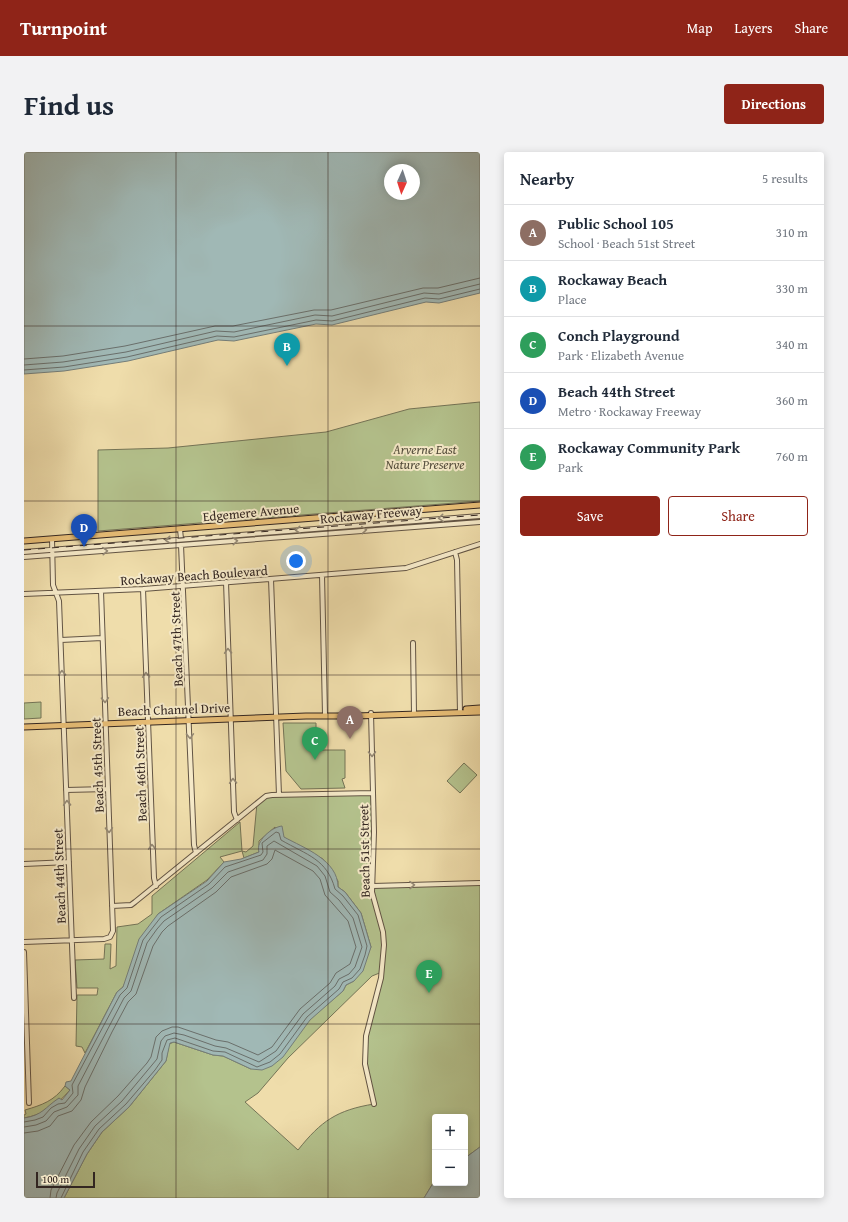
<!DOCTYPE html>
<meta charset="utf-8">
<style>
:root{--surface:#fff;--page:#f2f2f3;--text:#1f2937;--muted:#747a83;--line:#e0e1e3;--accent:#8f2418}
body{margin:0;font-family:"Gentium Book Plus",serif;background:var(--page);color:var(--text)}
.controls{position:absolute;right:12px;bottom:12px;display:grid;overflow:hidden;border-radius:4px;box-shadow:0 2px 10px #0003}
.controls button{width:36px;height:36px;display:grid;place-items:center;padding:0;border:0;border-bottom:1px solid var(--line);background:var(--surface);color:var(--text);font:20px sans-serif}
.compass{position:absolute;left:360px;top:12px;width:36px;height:36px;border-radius:50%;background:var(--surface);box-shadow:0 2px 10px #0003;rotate:183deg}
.scale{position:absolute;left:12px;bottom:10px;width:59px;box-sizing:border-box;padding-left:4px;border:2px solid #332621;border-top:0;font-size:11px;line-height:14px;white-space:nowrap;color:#332621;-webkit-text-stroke:3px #f5e9c8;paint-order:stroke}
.you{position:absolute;left:272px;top:409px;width:14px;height:14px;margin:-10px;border:3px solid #fff;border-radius:50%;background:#1a73e8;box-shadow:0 0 0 6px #1a73e833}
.badge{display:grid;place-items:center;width:26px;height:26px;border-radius:50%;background:var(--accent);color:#fff;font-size:13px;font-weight:700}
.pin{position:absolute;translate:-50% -33px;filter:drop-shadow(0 1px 2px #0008)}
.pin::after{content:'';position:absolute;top:21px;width:14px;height:12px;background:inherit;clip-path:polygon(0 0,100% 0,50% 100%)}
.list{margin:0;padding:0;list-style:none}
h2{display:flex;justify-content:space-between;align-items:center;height:52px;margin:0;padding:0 16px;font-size:17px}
h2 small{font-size:13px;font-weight:400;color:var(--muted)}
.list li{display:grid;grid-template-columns:26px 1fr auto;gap:12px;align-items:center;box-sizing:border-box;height:56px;padding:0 16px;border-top:1px solid var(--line)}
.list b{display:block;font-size:15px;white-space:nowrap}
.list p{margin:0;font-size:13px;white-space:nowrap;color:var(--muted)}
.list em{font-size:13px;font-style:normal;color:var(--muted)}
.actions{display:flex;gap:8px;padding:12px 16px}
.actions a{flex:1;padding:9px 0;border:1px solid var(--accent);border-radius:4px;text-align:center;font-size:14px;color:var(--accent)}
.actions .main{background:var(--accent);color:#fff}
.map{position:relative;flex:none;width:456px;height:1046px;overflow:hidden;border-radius:4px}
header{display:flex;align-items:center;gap:24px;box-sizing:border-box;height:56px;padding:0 20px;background:var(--accent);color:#fff}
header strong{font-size:19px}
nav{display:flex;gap:22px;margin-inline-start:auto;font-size:14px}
.intro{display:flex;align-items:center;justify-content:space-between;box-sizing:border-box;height:96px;padding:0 24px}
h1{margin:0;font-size:28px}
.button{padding:10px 18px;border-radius:4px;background:var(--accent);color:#fff;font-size:14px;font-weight:700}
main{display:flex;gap:24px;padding:0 24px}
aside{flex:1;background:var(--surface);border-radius:4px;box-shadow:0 2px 10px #0003}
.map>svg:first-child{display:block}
.green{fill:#b4c28d;stroke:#747457;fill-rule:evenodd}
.water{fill:#a0b8b5;stroke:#747e7a;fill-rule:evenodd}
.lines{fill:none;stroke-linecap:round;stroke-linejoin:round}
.shore{stroke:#6a6f6b;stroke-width:1}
.minor-casing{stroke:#625444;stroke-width:6}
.major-casing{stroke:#332621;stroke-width:7}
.minor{stroke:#f5e9c8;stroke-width:4}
.major{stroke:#e8be76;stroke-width:5}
.rail{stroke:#332621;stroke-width:1;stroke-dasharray:7 7;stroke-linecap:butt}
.oneway{stroke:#948874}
.grid{fill:none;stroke:#332621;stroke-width:1;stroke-opacity:0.55}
.labels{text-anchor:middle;stroke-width:4;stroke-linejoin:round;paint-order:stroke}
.park-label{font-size:13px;font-style:italic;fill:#534d3c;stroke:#f5e9c8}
.street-label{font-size:13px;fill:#332621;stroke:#f5e9c8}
</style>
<header>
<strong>Turnpoint</strong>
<nav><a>Map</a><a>Layers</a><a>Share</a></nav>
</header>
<div class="intro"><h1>Find us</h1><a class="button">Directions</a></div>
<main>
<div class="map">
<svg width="456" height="1046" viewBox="0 0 456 1046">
<rect width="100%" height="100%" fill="#efddab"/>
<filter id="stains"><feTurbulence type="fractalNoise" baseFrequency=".005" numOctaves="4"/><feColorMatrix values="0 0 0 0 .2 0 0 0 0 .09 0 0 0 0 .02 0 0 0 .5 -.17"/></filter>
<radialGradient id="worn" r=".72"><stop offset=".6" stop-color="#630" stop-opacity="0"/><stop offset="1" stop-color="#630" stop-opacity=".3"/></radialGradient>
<path class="green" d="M456 250V349L74 379V298L144 296 302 280 385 257Z
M17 550V566L0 567V551Z
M259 571H292V598H321V626L318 627 321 636 277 637 262 619Z
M440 611 453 623 436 641 423 629Z
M349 641V734L456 731V995L441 1006V965H411V1028L400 1046H40L63 1002 78 980 105 955 142 909 145 892 150 890 189 903 199 904 227 917 319 839 322 833 330 829 347 795 337 761 321 740 314 735V729L299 707 259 685 251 675 235 689V700L220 706 218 699 196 705 200 710 183 728 134 762 99 835 93 840 61 901 58 895 52 894 53 843H73L74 836H53L51 808 80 807 81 792H87L86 817 92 814 93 775 114 772 128 762V744L216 670 218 699 222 700 229 694 233 651 240 645ZM358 820 342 884 341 912 350 952C313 958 297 969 274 998L221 950 234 941 264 906 348 824Z
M41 934 46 938C34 952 19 963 0 966V963L2 962 1 958C18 953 30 949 41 934Z"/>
<path class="water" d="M0 0H456V141L415 151 402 150 308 173 292 172 210 189 194 188 104 209 40 219 0 222ZM366 18H390V42H366Z
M258 674 260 685C280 696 314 708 314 735L321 740 337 761 347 795 339 819 330 829 322 833 319 839 286 868 259 905 248 914 238 918 227 917 199 904 189 903 150 890 146 891 142 909 105 955 78 980 63 1002 40 1046H0V966C19 963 20 956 35 946L38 948 46 938 41 934 42 930 47 929 49 925 93 840 99 835 115 787 134 762 183 729 200 710 217 707 235 700C231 689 248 675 258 674Z
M456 995V1046H400L411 1028V1031H441V1006Z"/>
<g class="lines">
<path class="shore" d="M0 207 39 204 101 194 191 174H209L290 158H307L399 136H414L456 126
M0 213 39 210 102 200 192 179 210 180 291 163 308 164 400 141 415 142 456 132
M0 218 40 215 103 205 193 184 210 185 292 168 308 169 401 146 415 147 456 137
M0 970 11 968 19 965 27 956 34 952 41 951 49 941 48 933 96 843 103 836 119 788 137 765 185 732 201 715 237 703 239 700 238 691 252 680 255 681 257 688C283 703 303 707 311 737L319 744 334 763 343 794 341 803 336 817 328 826 319 830 315 837 283 865 256 902 246 910 233 915 201 900 189 899 151 886 143 888 138 901V908L131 918 102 952 75 977 59 1000 37 1046
M0 975 12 973 22 969 30 960 43 955 54 943V934L100 846 107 839 123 791 133 777 140 769 188 736 204 720 239 708 243 702V694L250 689 293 714 301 724 306 740 315 748 329 766 338 795 331 815 325 822 315 827 311 834 279 862 252 899 235 910 202 896 191 894 160 883 150 881 141 884 137 889 133 907 98 949 71 974 55 997 33 1041 32 1046
M0 981 14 979 26 974 34 964 48 959 57 948 61 935 88 880 104 850 112 842 129 794 138 780 144 774 192 740 207 725 243 712 248 707 251 698 289 719 296 727 301 743 324 769 332 795 326 812 312 821 306 831 276 857 248 895 234 903 204 890 192 888 154 875H148L138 879 132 885 127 905 123 911 94 944 67 970 50 993 27 1038 26 1046"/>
<defs>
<path id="minor" d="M156 377 157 387
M28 387 29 433 35 449 50 846
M157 393 170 693 172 701
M0 400 456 364
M431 400 433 408 436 561
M0 405 456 370
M298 423 301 563
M247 427 255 643
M202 430 210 660 213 668
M119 437 130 726 132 734
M0 442 119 437 382 416 456 392
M37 488 78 486
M389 491 390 562
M347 561 350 680 348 740 359 780 360 793 357 826 342 884 341 912 350 952
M42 638 84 637
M0 712 45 710
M349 734 456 731
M88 754 107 753 111 750 242 644 248 643 349 641
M0 790 80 787 86 785 89 779 77 439
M0 800 5 951"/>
<path id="major" d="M0 389 456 353
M442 557 456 556
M0 575 282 564H332L456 560"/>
</defs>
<use href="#minor" class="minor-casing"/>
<use href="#major" class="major-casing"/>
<use href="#minor" class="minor"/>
<use href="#major" class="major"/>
<path class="rail" d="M0 398 456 363"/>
</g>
<defs><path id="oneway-chevron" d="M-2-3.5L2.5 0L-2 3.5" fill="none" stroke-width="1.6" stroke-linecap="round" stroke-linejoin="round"/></defs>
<g class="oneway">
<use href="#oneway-chevron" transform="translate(417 366) rotate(175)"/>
<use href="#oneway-chevron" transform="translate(274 378) rotate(175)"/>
<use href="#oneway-chevron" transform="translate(340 378) rotate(-5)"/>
<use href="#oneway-chevron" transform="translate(144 388) rotate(175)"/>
<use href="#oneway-chevron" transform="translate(211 389) rotate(-5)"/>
<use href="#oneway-chevron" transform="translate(81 399) rotate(-4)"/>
<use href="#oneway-chevron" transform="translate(204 499) rotate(-92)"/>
<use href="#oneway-chevron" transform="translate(38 521) rotate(-92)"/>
<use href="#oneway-chevron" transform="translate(122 523) rotate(-92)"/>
<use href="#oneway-chevron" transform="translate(81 548) rotate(88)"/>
<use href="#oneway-chevron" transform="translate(166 584) rotate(88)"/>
<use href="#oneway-chevron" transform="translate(348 602) rotate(89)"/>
<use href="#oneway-chevron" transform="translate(209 629) rotate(-92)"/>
<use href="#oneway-chevron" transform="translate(43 651) rotate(-92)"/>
<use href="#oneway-chevron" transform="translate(85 678) rotate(88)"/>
<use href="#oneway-chevron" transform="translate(128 695) rotate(-92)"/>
<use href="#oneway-chevron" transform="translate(388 733) rotate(-1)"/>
</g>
<path class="grid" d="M152 0V1046M304 0V1046M0 174H456M0 349H456M0 523H456M0 697H456M0 872H456"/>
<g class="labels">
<g class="park-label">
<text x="401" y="302">Arverne East<tspan x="401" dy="15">Nature Preserve</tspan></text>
</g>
<g class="street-label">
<text transform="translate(227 360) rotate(-5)" y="5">Edgemere Avenue</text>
<text transform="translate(347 362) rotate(-5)" y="5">Rockaway Freeway</text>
<text transform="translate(170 423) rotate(-4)" y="5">Rockaway Beach Boulevard</text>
<text transform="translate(152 487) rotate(-92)" y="5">Beach 47th Street</text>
<text transform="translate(150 557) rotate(-2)" y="5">Beach Channel Drive</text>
<text transform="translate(73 613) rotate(-92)" y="5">Beach 45th Street</text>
<text transform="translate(116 622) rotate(-92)" y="5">Beach 46th Street</text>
<text transform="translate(340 699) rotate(-91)" y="5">Beach 51st Street</text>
<text transform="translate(35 724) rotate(-92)" y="5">Beach 44th Street</text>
</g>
</g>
<rect width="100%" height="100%" filter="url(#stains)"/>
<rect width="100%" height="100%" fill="url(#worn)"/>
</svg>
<div class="controls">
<button>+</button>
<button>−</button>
</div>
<svg class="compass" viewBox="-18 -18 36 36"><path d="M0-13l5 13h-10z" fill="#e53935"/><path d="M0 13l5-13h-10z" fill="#747a83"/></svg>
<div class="scale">100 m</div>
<div class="you"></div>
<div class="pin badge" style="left:326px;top:587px;background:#8d6e63">A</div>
<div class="pin badge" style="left:263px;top:214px;background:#0f9aa8">B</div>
<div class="pin badge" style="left:291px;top:608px;background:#2e9e5b">C</div>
<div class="pin badge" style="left:60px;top:395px;background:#1a4fb4">D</div>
<div class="pin badge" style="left:405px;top:841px;background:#2e9e5b">E</div>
</div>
<aside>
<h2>Nearby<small>5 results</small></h2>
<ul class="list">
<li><span class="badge" style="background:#8d6e63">A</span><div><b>Public School 105</b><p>School · Beach 51st Street</p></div><em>310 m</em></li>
<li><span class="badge" style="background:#0f9aa8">B</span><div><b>Rockaway Beach</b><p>Place</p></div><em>330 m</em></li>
<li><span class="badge" style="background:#2e9e5b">C</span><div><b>Conch Playground</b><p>Park · Elizabeth Avenue</p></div><em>340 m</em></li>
<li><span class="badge" style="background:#1a4fb4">D</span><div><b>Beach 44th Street</b><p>Metro · Rockaway Freeway</p></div><em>360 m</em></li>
<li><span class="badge" style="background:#2e9e5b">E</span><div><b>Rockaway Community Park</b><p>Park</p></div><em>760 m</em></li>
</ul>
<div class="actions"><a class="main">Save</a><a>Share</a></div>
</aside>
</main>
